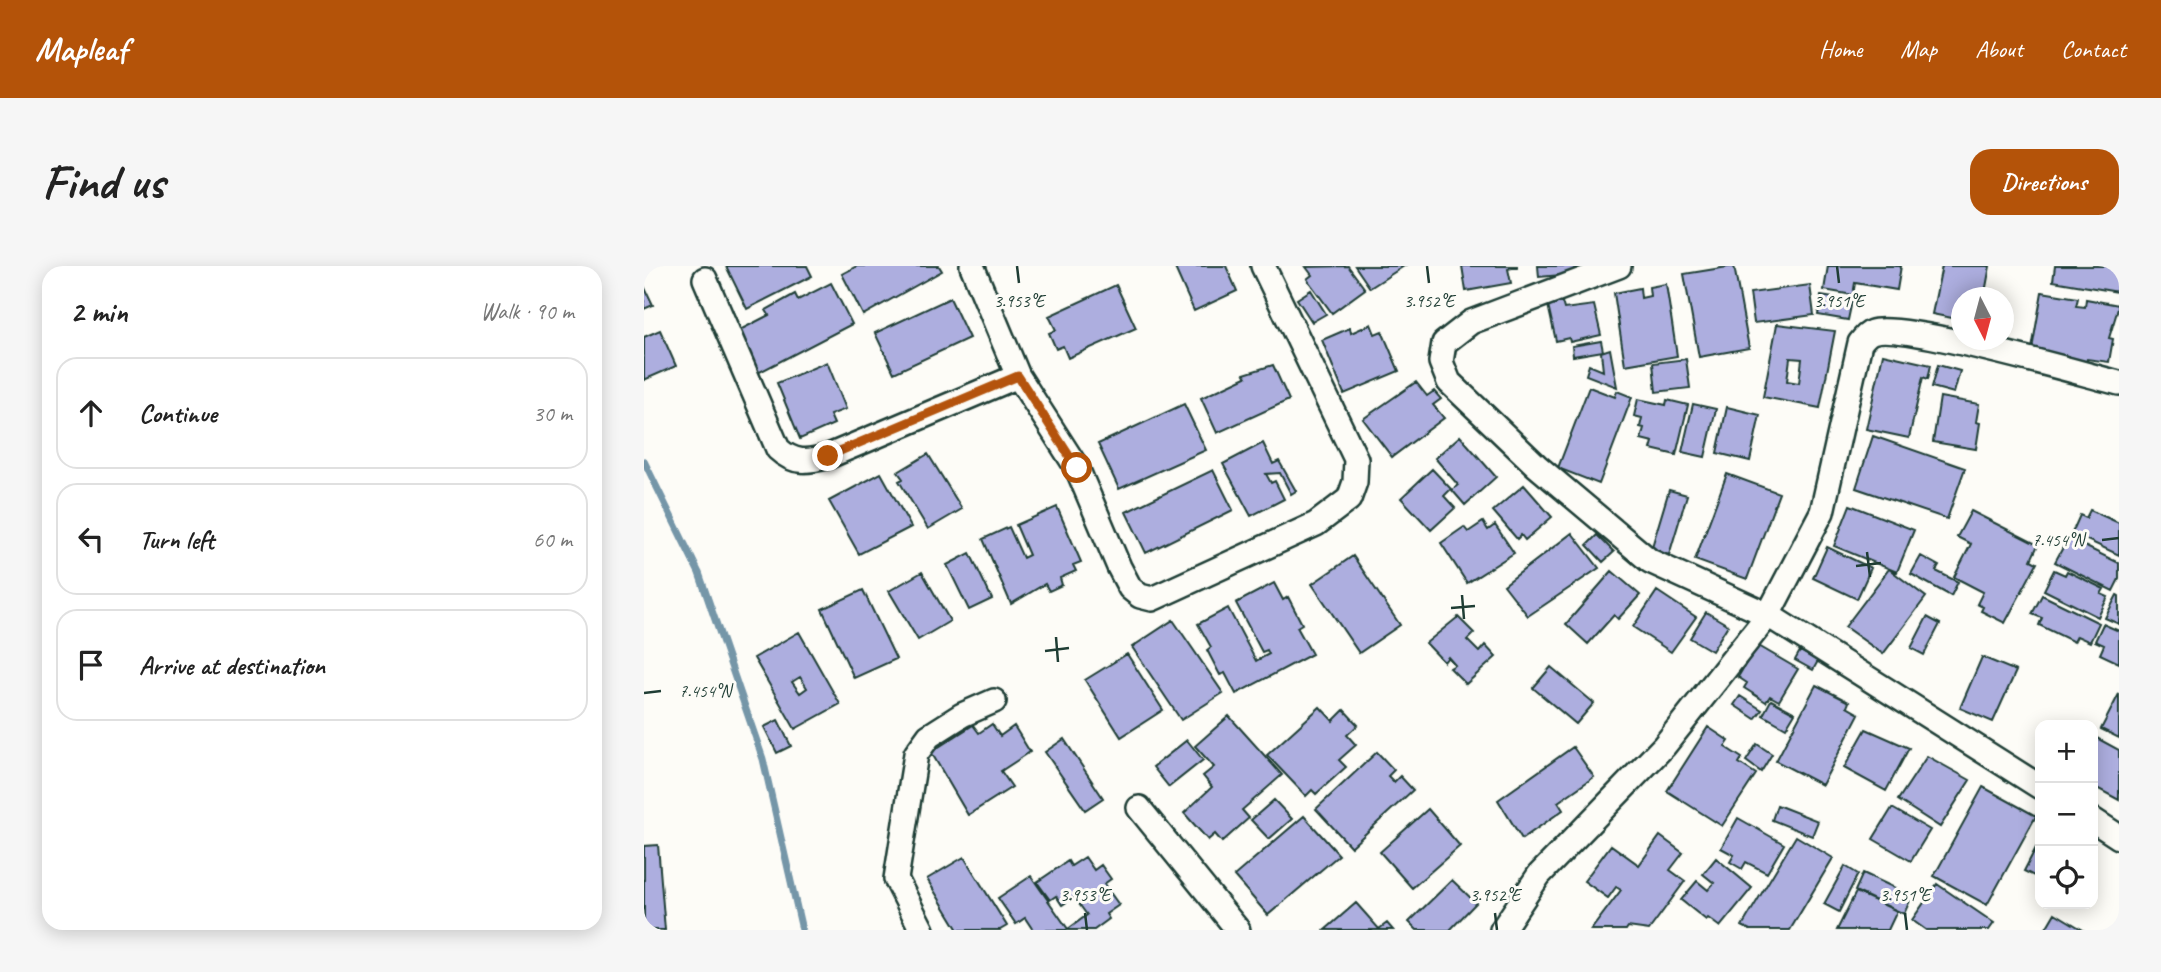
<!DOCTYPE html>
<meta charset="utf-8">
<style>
:root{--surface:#fff;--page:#f6f6f6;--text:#222;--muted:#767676;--line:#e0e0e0;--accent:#b45309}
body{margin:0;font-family:Caveat,sans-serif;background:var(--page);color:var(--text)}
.controls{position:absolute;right:21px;bottom:21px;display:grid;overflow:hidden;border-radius:14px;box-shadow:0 4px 18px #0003}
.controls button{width:63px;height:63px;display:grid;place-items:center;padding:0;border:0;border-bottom:2px solid var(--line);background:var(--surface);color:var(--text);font:35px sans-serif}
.compass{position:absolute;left:1307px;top:21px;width:63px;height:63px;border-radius:50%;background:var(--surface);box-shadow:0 4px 18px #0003;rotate:174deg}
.stop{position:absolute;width:21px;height:21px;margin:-16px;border:5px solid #b45309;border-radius:50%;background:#fff}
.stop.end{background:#b45309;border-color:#fff;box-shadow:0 2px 7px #0008}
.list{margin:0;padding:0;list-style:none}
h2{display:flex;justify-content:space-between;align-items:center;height:91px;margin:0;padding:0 28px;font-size:30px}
h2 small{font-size:23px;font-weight:400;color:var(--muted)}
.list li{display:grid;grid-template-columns:46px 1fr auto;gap:21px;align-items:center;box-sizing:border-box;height:112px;margin:0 14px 14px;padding:0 14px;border:2px solid var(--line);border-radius:21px}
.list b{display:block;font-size:26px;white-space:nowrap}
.list em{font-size:23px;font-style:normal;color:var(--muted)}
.icon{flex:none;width:38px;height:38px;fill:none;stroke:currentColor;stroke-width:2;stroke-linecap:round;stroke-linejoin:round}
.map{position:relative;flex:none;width:1475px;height:664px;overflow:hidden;border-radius:21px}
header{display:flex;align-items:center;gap:42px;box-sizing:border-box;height:98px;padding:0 35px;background:var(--accent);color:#fff}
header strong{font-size:33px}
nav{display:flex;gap:38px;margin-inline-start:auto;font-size:24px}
.intro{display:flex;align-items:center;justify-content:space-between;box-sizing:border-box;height:168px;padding:0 42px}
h1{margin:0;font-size:49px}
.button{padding:18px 32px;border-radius:21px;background:var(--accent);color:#fff;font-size:24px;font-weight:700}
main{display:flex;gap:42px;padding:0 42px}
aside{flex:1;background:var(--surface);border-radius:21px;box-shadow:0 4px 18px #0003}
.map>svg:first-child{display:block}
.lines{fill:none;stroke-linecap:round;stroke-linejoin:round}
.stream{stroke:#7496a8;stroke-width:7}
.building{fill:#adaedf;stroke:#1f3d34;stroke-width:2;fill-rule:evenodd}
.minor-casing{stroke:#1f3d34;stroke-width:28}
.minor{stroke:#fdfcf7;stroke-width:23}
.route{stroke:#b45309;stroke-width:9}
.ticks{fill:none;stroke:#1f3d34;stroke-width:2.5}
.ticks-label{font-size:18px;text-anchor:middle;fill:#1f3d34;stroke:#fdfcf7;stroke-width:6;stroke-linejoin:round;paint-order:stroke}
</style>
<header>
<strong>Mapleaf</strong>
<nav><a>Home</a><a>Map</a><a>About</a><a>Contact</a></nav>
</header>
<div class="intro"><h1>Find us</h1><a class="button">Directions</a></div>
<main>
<aside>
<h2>2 min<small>Walk · 90 m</small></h2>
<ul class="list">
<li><svg class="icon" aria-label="ahead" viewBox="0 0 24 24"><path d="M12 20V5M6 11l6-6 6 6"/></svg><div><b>Continue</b></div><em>30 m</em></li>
<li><svg class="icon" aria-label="left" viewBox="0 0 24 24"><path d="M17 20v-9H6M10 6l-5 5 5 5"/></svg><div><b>Turn left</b></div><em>60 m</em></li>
<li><svg class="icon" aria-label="arrive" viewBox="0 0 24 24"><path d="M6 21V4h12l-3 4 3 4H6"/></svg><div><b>Arrive at destination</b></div></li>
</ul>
</aside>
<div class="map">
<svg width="1475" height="664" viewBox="0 0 1475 664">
<rect width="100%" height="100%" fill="#fdfcf7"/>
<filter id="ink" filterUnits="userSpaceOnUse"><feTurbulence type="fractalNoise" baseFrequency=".0143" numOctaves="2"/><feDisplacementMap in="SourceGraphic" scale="14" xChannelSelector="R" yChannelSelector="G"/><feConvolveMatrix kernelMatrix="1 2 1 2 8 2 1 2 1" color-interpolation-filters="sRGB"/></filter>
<g filter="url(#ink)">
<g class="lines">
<path class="stream" d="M0 195 55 307 119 493 158 664"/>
</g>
<path class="building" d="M82 0H163L168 10 103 43Z
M213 0H295L298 5 219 49 198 8Z
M530 0H582L593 25 550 45Z
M704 0 721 23 688 47 663 13 668 9 662 1Z
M711 0H760L726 22Z
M818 0H873V1L864 3 867 17 822 25Z
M894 0H939L940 7 895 11Z
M1090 0 1105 82 1055 91 1040 8Z
M1184 0H1257L1253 24 1211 17 1209 29 1180 24Z
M1298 0H1346L1340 32H1318V54L1288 48Z
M1411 0H1475L1474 26 1409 15Z
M187 17 208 58 112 108 90 67 125 49 122 44 151 28 154 34Z
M1022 18 1033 90 981 99 970 27 996 22 997 32 1006 30 1005 21Z
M472 19 492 62 424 92 419 80 412 83 405 67 412 64 405 50Z
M1166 19 1170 49 1110 57 1106 27Z
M0 20 9 39 0 43Z
M667 24 682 48 668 56 653 33Z
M1398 26 1434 32 1432 40 1441 41 1442 33 1475 39 1465 72 1469 73 1465 96 1443 93 1441 104 1422 101 1424 90 1388 83Z
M1177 30 1208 35 1204 54 1174 49Z
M306 32 325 72 250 107 231 67Z
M918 36 920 43 950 39 957 69 926 76 925 72 912 75 904 39Z
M727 58 731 68 738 65 755 105 700 128 678 74 706 62 707 67Z
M1133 58 1191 65 1176 142 1119 131ZM1146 92 1158 93 1155 117 1143 115Z
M16 64 32 100 0 114V71Z
M957 75 959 85 929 90 928 80Z
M966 83 973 121 942 109 945 99 959 105 957 86Z
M1239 88 1287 99 1284 113 1279 111 1265 172 1222 163Z
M1042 93 1046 122 1012 126 1009 97Z
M183 96 202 143 186 149 190 158 156 173 133 117Z
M629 99 645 134 573 167 557 132 602 111 600 108Z
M1294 99 1316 105 1310 127 1288 121Z
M772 116 783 130 790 125 797 133 789 139 800 152 748 191 719 153Z
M945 121 971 131 973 125 988 131 955 218 914 202Z
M1296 131 1335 138 1332 156 1336 157 1332 183 1289 176Z
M994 133 1022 139 1023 134 1044 139 1032 189 1007 183 1009 176 997 173 1000 162 996 161 998 152 990 150Z
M540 138 562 184 475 223 454 178Z
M1049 138 1072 143 1061 191 1038 186Z
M1083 141 1116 149 1106 195 1073 187Z
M816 170 852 211 821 239 808 224 814 219 791 192Z
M1229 170 1321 202 1303 253 1212 222Z
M619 177 629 198 635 195 652 225 647 228 636 207 622 208 627 217 631 215 640 233 607 250 579 198Z
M284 188 318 243 284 263 255 215 259 213 254 206Z
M788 203 807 223 800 230 811 242 787 264 757 232Z
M569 204 589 244 502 287 482 246Z
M237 207 267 261 215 288 185 235Z
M1083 208 1135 227 1103 313 1051 294Z
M880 219 908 251 881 274 877 269 873 273 849 245Z
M1025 224 1043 229 1025 289 1007 284Z
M1206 239 1270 264 1253 306 1190 280Z
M413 241 437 296 429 299 432 305 416 312 418 319 405 325 401 318 367 338 339 273 365 261 379 292 385 289 372 259Z
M1446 244 1475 257V289L1428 267 1436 249 1442 252Z
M1327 245 1394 279 1387 294 1393 297 1361 357 1337 345 1339 341 1333 338 1339 326 1310 311 1327 278 1313 271Z
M839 256 844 264 851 259 870 287 823 317 797 277 820 261 824 266Z
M928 267 955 302 884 350 860 319Z
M953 269 970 286 959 296 943 279Z
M1424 272 1475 297V313L1469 325 1411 296Z
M1183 281 1227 302 1213 333 1169 312Z
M326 287 348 333 325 344 303 299Z
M709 290 756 359 715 387 668 318Z
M1277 290 1295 300 1292 305 1314 316 1307 330 1267 308Z
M1245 303 1282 331 1239 388 1201 361Z
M1410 304 1421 309 1423 305 1460 323 1457 328 1464 331 1454 351 1400 324Z
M968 305 996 329 974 353 970 349 944 378 922 358Z
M278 306 306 355 274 374 245 325Z
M630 317 639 334 644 331 658 358 653 361 668 388 592 428 581 407 576 409 563 384 567 381 554 358 584 342 612 395 625 388 623 384 618 386 592 337Z
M219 324 252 393 210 412 178 343Z
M1013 325 1052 351 1027 386 989 361Z
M1398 329 1455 357 1446 376 1433 370 1430 376 1395 359 1398 352 1388 348Z
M1473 329 1475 330V358L1461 352Z
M1062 346 1084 359 1068 385 1046 372Z
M814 351 830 367 823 374 835 386 841 379 852 391 822 418 806 402 811 399 804 391 800 396 782 377Z
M1283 351 1296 358 1280 389 1267 382Z
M529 354 579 427 537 454 488 381Z
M1459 358 1475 365V397L1456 388 1460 379 1451 375Z
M155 366 196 438 151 463 110 392ZM156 411 163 422 156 427 148 416Z
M1113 379 1154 403 1135 435 1126 430 1122 436 1100 422 1103 417 1094 411Z
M1156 385 1174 395 1169 404 1151 394Z
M483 388 519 444 477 471 441 414Z
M1338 391 1372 405 1349 456 1316 442Z
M907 401 950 437 932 458 889 422Z
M1172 419 1205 436 1203 441 1215 448 1178 519 1132 495Z
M1475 428V472L1457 463Z
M1096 430 1118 444 1111 453 1090 439Z
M1127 434 1151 447 1142 462 1119 449Z
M676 441 689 455 700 444 714 459 703 469 712 479 695 494 702 501 672 528 668 524 662 530 623 489Z
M585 450 638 509 598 544 605 552 578 576 571 568 564 574 540 547 568 521 559 510 570 501 551 480Z
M134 454 147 480 133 487 120 461Z
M348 458 356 470 370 460 386 486 357 505 368 521 324 549 287 486 329 459 335 467Z
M1064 461 1085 475 1081 481 1098 492 1095 497 1112 508 1078 560 1023 525Z
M1222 463 1265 482 1242 525 1200 502Z
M1449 470 1475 484V534L1449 520Z
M420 473 459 532 441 544 401 486Z
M543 474 559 494 525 521 509 501Z
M1113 478 1128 488 1117 506 1102 495Z
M929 481 950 511 914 536 919 544 878 573 854 534Z
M733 486 750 504 744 510 750 516 756 510 769 524 707 581 672 543Z
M1283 490 1326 514 1296 561 1254 534Z
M1339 521 1392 550 1343 639 1290 610Z
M630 534 648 553 625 573 607 554Z
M1133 539 1174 555 1168 570 1128 554Z
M1248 542 1286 564 1267 595 1229 573Z
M784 543 816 580 768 622 736 586Z
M660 550 695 589 624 649 590 610Z
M1094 552 1140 578 1123 607 1102 596 1098 603 1086 596 1090 589 1077 582Z
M1016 570 1039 587 1026 604 1041 615 1005 664 984 661 982 664H947L977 624 972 621 964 632 940 615 967 579 995 599Z
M1152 570 1189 592 1146 664H1106L1098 660Z
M1396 574V613L1380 605Z
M14 579 21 664H0V580Z
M320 591 363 660 356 664H314L283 613Z
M441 591 450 604 457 599 467 613 460 618 475 639 462 648 465 653 450 664H389L381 652 372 658 354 632 387 610 424 663 443 649 430 631 418 639 412 630 406 634 393 616 424 595 427 600Z
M1072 592 1108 622 1076 661 1064 652 1062 654 1037 634 1053 615 1064 624 1070 617 1059 608Z
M1201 600 1214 608 1195 646 1180 638Z
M1219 607 1268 630 1260 648 1211 625Z
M808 614 832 637 806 664H773L765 656Z
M1293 618 1350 657 1345 664H1282L1268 654Z
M1212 626 1253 645 1244 664H1193Z
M712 637 735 663 743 657 749 664H681Z
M1411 647 1439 664H1401Z"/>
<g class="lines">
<defs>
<path id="minor" d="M328 0 374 110 433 202 475 301 486 322 496 330 508 333 672 258 705 233 711 216 712 193 619 0
M975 0 827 56 800 77 797 96 805 116 893 200 1006 295 1124 349 1396 521
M61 13 134 183C150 198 164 196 185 190L374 110
M495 542 594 664
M1449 554 1475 571
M278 664 252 613 272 488 285 470 318 449 350 435
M858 664 895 609 1020 480 1124 349 1178 246 1216 77C1219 73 1223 68 1228 66 1256 55 1435 107 1475 117"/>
</defs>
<use href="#minor" class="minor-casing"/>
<use href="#minor" class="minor"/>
</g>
</g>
<g class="lines" filter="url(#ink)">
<path class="route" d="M184 190 374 110 433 202"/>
</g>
<path class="ticks" d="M373 0 375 17M783 0 785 17M1193 0 1195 17M1458 274 1475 272M1223 286 1226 311M1212 300 1237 297M818 329 820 353M807 342 831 340M412 371 414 396M401 385 425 382M0 427 17 425M441 647 443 664M851 647 853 664M1261 647 1263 664"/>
<g class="ticks-label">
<text x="375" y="41">3.953°E</text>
<text x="785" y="41">3.952°E</text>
<text x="1195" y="41">3.951°E</text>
<text x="1414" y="280">7.454°N</text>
<text x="61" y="431">7.454°N</text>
<text x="441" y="635">3.953°E</text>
<text x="851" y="635">3.952°E</text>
<text x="1261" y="635">3.951°E</text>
</g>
</svg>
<div class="controls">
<button>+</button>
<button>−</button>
<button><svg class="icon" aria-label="locate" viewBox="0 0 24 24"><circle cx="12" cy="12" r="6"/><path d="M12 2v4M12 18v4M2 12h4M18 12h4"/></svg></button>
</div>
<svg class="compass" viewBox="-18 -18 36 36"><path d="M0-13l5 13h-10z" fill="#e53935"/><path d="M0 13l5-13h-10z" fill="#767676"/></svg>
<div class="stop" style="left:433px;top:202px"></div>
<div class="stop end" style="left:184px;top:190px"></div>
</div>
</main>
